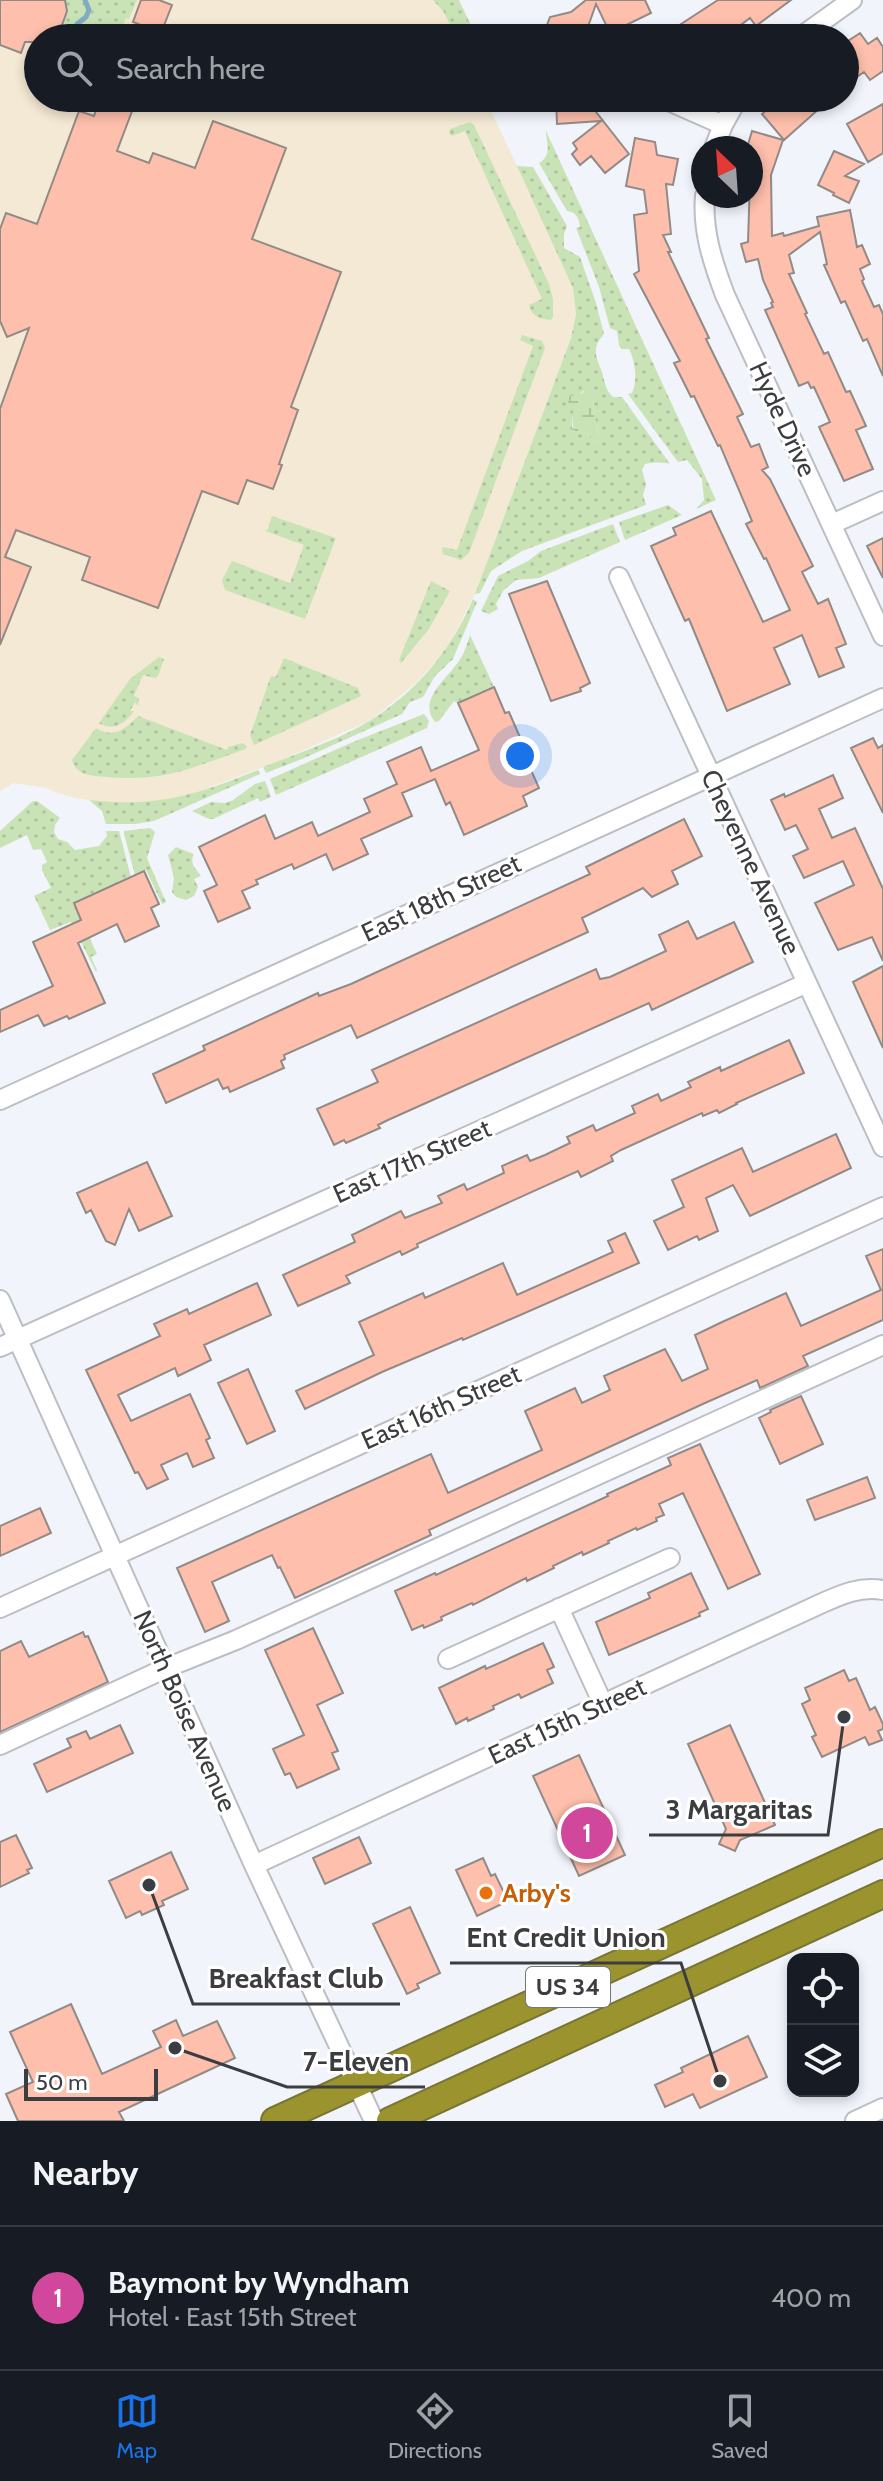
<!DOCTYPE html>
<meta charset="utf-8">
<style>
:root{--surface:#171b24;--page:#242831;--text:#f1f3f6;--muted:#9ea1a6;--line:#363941;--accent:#1a73e8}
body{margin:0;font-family:Cabin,sans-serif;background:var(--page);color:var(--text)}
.controls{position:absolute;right:24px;bottom:24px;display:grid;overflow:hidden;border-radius:16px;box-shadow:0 4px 12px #0003}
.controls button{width:72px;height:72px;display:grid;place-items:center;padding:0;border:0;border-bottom:2px solid var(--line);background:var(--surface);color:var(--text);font:40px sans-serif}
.compass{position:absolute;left:691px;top:136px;width:72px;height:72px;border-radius:50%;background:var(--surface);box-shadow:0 4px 12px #0003;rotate:335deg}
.scale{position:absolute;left:24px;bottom:20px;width:134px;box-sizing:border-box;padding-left:8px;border:4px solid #3c3d40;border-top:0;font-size:22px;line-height:28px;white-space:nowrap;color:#3c3d40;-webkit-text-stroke:6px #fff;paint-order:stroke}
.you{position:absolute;left:520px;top:756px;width:28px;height:28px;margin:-20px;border:6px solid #fff;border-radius:50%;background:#1a73e8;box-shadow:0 0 0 12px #1a73e833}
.badge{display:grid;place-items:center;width:52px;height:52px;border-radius:50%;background:var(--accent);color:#fff;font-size:26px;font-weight:700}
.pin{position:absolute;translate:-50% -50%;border:4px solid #fff;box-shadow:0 2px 8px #0006}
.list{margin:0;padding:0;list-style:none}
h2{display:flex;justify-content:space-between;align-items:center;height:104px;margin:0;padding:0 32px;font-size:34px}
h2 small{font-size:26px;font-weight:400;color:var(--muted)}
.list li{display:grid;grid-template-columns:52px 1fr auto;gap:24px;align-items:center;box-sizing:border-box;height:144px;padding:0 32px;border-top:2px solid var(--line)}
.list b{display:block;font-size:30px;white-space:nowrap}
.list p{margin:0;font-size:26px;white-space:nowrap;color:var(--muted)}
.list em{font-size:26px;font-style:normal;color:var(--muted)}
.icon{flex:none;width:44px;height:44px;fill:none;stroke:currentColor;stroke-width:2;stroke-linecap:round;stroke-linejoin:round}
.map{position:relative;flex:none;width:883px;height:2121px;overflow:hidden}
.search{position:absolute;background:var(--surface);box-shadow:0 4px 12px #0003;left:24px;right:24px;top:24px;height:88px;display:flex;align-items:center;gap:20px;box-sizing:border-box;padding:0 28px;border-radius:44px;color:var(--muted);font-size:30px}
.sheet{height:248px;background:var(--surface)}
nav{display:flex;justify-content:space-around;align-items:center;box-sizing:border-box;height:112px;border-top:2px solid var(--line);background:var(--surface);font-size:22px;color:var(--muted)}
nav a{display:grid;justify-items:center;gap:4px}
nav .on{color:var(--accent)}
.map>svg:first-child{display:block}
.medical{fill:#f4e9d4}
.green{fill:url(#green-dots);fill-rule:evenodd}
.wetland{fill:url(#wetland-marsh)}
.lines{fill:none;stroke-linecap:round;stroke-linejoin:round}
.stream{stroke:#80acc3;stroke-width:5}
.building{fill:#febfac;stroke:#928a87;stroke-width:2}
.minor-casing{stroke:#bcbec6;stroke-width:22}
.highway-casing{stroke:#797534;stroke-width:30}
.minor{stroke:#fff;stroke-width:18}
.highway{stroke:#9a932e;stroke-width:26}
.food-dot{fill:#e8710a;stroke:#fff;stroke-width:3}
.labels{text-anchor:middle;stroke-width:6;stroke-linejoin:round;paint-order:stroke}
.shield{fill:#fff;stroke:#767779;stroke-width:2}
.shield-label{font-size:24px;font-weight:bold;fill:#3c3d40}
.street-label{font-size:26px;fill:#3c3d40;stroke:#fff}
.food-label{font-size:26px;font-weight:bold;fill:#c56008;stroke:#fff;text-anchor:start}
.leader{fill:none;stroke:#3c3d40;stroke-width:3}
.callout-dot{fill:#3c3d40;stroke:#fff;stroke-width:3}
.callout-label{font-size:28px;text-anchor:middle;font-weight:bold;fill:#3c3d40;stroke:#fff;stroke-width:6;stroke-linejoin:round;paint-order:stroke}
</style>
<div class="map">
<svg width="883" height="2121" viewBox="0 0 883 2121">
<defs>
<pattern id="green-dots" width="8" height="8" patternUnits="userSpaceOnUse" patternTransform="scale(2)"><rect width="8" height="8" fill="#cae3b6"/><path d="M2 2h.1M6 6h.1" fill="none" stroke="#aec49e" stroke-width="1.8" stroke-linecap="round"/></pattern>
<pattern id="wetland-marsh" width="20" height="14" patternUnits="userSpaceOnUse" patternTransform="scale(2)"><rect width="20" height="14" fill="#cae3b6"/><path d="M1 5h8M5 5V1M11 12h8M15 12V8" fill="none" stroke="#aec49e"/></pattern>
</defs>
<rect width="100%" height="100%" fill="#f1f4fb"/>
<path class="medical" d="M0 0H433L443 11 457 38H38V98H485L568 274 573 288 576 314 571 338 475 594 448 647 417 682 371 720 279 761 187 796 164 801 112 803 75 798 52 791 47 788 14 783 0 791Z"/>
<path class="green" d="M65 0H137L129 19 126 18 118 38H49C64 30 69 15 65 0Z
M433 0H459L477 38H457L443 11Z
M470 122 474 125 549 284 553 299V317L551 320C540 319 532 317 529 305L542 299 465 131 452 136 449 133 450 129Z
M546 131 716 500 696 509 704 500 702 479 687 460 678 462 628 394 632 393C638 381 635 360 629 349H622L619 345 617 331 610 328 599 287 576 228 580 227C579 219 577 212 567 211L539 163C553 154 546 143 546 131Z
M517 166 533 167 567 226 564 234V248L580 257 596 303 604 334C591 348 596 357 602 372 605 382 605 390 613 397H622L670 464C663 462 653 462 645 464L642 469 646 485 643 495 646 505 522 551 491 571 480 593 475 594 571 338 576 314 573 288ZM583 391 594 397 593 410 599 436V440L594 443 588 434 572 428C573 414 573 401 583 391Z
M522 335 542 341 545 348 469 553 461 560 443 554 442 549 443 547 457 550 533 346 520 340Z
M668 505 682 515 625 540 619 522Z
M272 516 336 538 305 619 225 590 222 580 232 561 290 583 304 545 265 531 268 529Z
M613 524 620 542 539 578 516 580 503 591 496 604 498 609 489 614 481 611 498 576 528 561 541 551Z
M431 581 450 591 429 629 401 663 399 660Z
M473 599 477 602 453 659 435 676 423 697 410 702 402 714 302 759 266 773 263 767C299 753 338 740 371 720 417 691 452 649 473 599Z
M470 635 494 687 458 703 454 701 439 721 435 722C418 701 444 681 456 665 463 657 467 645 470 635Z
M159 657 164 659 158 676 155 678 143 675 134 696 139 698 138 706 135 702 130 711H134C125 723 114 732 99 723L130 679Z
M284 658 358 688 361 696 254 745 250 735 271 676 276 677Z
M424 714 429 721 427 728 276 795 270 779 353 742Z
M138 716 227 750 228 747 242 743 247 746 246 749C193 767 166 782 108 777 93 776 76 776 72 760L96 728C113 739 126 729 138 716Z
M258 770 260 774 154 821 136 824H106L102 811 89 800C157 808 196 795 258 770Z
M265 781 271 797 260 802 258 798 213 819H209L192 811 211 802 225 803 233 800 255 784Z
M33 801H37L60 818 55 825 54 832 58 839 67 842 75 850 99 846 107 836 106 831H119L131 877 74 904 97 954 91 957 97 970 96 972 71 922 50 930 34 896 51 888 42 870V865L47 862 41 849 33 850 27 835 0 848V831Z
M150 828 155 832 147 858 166 902 162 904 146 870 135 875 124 834V831Z
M176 847 194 854C189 864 196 869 201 876L194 879 198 887 194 896 186 900 176 897 172 892 174 878 168 855Z"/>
<path class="wetland" d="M587 390 594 397 593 410 599 436V440L594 443 588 434 573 430V410L567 400 569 396 579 395Z"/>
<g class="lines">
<path class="stream" d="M70 38 77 24 86 17 89 10 85 0
M91 38 98 34"/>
</g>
<path class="building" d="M0 0H65L67 11 61 28 54 36 38 38V42H25L21 53 0 45Z
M141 0H159L172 5 161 33 133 22Z
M586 0H645L651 13 610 33 596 4 584 38H542L550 17 571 12Z
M718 0H791L756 26 750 18 729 34 727 38H686L678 26Z
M860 33 868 44 877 38 883 47V71L870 80 864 72 845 85V43Z
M100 98H137L117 151 149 163 153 153 195 168 213 121 286 148 252 239 341 272 291 407 298 410 279 464 282 465 273 489 247 480 238 504 202 491 158 608 82 580 90 557 16 530 5 557 31 567 0 645V409L29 328 7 337 0 321V229L6 213 37 224 79 111 94 116Z
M556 98H592L593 108 629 154 605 173 591 156 580 165 572 154 577 149 573 143 601 121 557 124Z
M780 98H811L820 108 784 140 762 114Z
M883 104V153L868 162 847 124Z
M752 131 783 140 771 175 772 236 783 233 784 236 819 226 817 217 850 210 857 247 862 245 870 264 860 269 864 279 862 281 874 307 879 305 883 314V376L867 339 863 341 845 301 841 303 824 265 827 264 820 232 789 255 794 273 789 274 807 313 805 314 824 354 828 352 846 392 850 391 866 426 856 430 873 469 844 481 819 427 830 422 814 387 811 388 808 382 799 386 765 310 773 307 771 303 773 302 763 280 758 259 746 262 741 244 748 242 751 148H747Z
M635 138 655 142 657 155 678 159 673 185 666 184 671 234 663 235 671 252H668L709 338 706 339 743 414 737 417 751 447 759 444 768 467 762 470 770 479 813 566 802 572 818 604 828 599 846 644 836 648 844 667 819 677 802 635 774 648 790 684 727 711 689 619 685 621 651 546 676 535 673 528 711 511 763 622 790 610 766 558 764 559 746 524 752 521 720 445 718 446 694 396 691 397 674 363 680 361 634 274 639 271 634 215 647 213 644 190 626 186Z
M834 151 864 164 845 176 859 181 849 203 833 195 834 193 818 185Z
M883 538V578L867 546Z
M547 581 590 683 580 688 581 691 551 701 509 594Z
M494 687 505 713 509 712 522 742 519 743 539 788 523 796 527 806 464 835 450 802 446 805 435 779 402 793 412 816 361 839 368 854 333 870 326 854 294 869 292 864 256 880 258 884 242 891 250 908 218 922 204 891 217 885 199 847 265 815 275 839 312 822 318 836 370 812 364 799 397 784 387 762 421 747 431 771 479 750 458 703Z
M873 738 878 748 883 745V813L851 748Z
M833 775 843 798 819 809 832 838 855 828 883 889V961L872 937 838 950 815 903 854 885 843 861 804 878 793 856 808 849 796 825 785 830 771 800 784 794 785 797Z
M684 819 702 856 672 871 678 884 652 897 643 888 582 918 588 932 357 1038 351 1025 284 1055 285 1059 281 1061 284 1068 230 1092 228 1087 223 1089 218 1079 166 1103 153 1074 205 1050 203 1046 318 993 319 996 351 984 590 874 586 867Z
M144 871 159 904 151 908 159 926 125 942 117 924 78 943 105 1003 69 1019 67 1016 44 1026 38 1015 0 1032V1010L53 986 33 942 81 920 74 903Z
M688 921 697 939 734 922 753 962 652 1010 649 1003 388 1120 378 1125 380 1128 346 1143 344 1140 334 1145 317 1109 378 1082 372 1070 596 969 600 979 610 977 666 951 659 935Z
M883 966V1048L853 982Z
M789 1040 804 1073 736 1103 737 1104 719 1113 717 1110 703 1116 702 1113 621 1150 611 1156 613 1161 581 1177 578 1171 417 1244 418 1247 402 1255 400 1251 346 1276 350 1283 298 1306 283 1275 355 1242 352 1235 401 1211 405 1218 442 1203 438 1196 464 1184 467 1190 504 1173 502 1166 527 1155 530 1161 545 1155 570 1143 567 1137 593 1125 596 1131 635 1113 632 1106 658 1094 661 1101 691 1087 688 1082 720 1067 721 1071Z
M836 1134 851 1168 750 1216 733 1185 706 1198 718 1231 699 1240 697 1236 668 1250 654 1221 684 1207 672 1180 742 1148 753 1172Z
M147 1162 172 1216 139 1231 129 1209 115 1245 106 1241 91 1210 86 1213 77 1193Z
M625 1233 639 1263 463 1340 462 1338 382 1372 305 1409 296 1391 374 1355 359 1322 423 1293 425 1298 503 1263 517 1295 613 1252 608 1241Z
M883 1249V1320L803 1356 808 1366 760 1388 757 1380 705 1403 429 1530 431 1535 295 1598 280 1567 278 1568 272 1555 212 1582 229 1621 205 1632 177 1568 431 1454 448 1493 498 1470 542 1450 525 1411 575 1388 582 1403 610 1390 604 1376 665 1349 682 1381 708 1369 695 1335 720 1323 786 1293 801 1326 881 1290 866 1256Z
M257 1283 271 1315 204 1345 211 1360 178 1376 175 1368 118 1395 131 1421 190 1394 210 1438 206 1440 214 1458 193 1467 187 1453 161 1465 168 1479 147 1489 138 1472 135 1473 86 1370 160 1336 154 1324 187 1309 189 1314Z
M248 1369 275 1431 247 1444 218 1383Z
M801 1396 823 1444 780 1464 759 1418 771 1412 770 1410Z
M700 1444 760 1574 728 1589 683 1493 659 1504 664 1515 656 1518 657 1521 637 1530 636 1528 608 1541 609 1543 583 1555 582 1552 553 1566 554 1568 527 1581 526 1578 473 1605 472 1603 441 1617 442 1620 424 1628 423 1625 412 1630 395 1591 435 1573 436 1575 608 1496 607 1494 671 1465 668 1458Z
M867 1477 875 1498 815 1520 807 1500Z
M40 1508 51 1533 0 1556V1526Z
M691 1573 708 1609 699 1613 700 1616 609 1655 596 1622 650 1598 648 1593Z
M313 1628 343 1693 317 1705 338 1751 332 1753 339 1769 297 1788 290 1773 285 1775 273 1749 304 1735 265 1650Z
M83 1632 85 1637 88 1636 108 1682 0 1732V1651L21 1641 29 1657Z
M543 1643 554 1667 547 1670 553 1683 521 1698 519 1694 493 1706 494 1709 468 1721 467 1718 456 1724 439 1688 485 1666 486 1669Z
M844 1670 849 1681 856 1678 870 1710 875 1707 883 1724V1729L878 1731 882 1740 869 1745 865 1737 822 1757 812 1737 816 1735 802 1704 810 1700 805 1688Z
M120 1725 133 1753 47 1792 34 1764 71 1747 67 1739 86 1731 90 1739Z
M730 1725 775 1825 740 1840 735 1851 719 1844 726 1829 688 1744Z
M579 1755 625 1855 579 1876 533 1776Z
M16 1835 32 1868 27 1870 29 1873 0 1887V1842Z
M359 1837 371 1863 325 1884 313 1858Z
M171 1852 188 1889 162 1901 164 1905 142 1915 140 1911 126 1918 109 1881Z
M483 1858 491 1876 495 1874 508 1901 477 1916 456 1870Z
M410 1907 440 1973 417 1984 419 1988 407 1994 373 1924Z
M71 2004 102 2074 161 2047 153 2031 176 2020 183 2036 217 2021 235 2058 119 2112 124 2121H18L6 2094 33 2082 10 2032Z
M748 2036 767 2077 700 2108 693 2094 665 2107 655 2085 683 2072 681 2068Z"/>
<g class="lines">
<defs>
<path id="minor" d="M799 38 852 0
M662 98 723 125
M714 148 723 125 738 98
M705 196C702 231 713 263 725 295L883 636
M832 524 883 501
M619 577 883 1147
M0 1100 883 698
M0 1300 254 1865 374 2121
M0 1347 807 983
M0 1608 883 1207
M559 1608 603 1704
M448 1659 670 1558
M0 1745 166 1668 236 1640 883 1345
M254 1865 818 1605C840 1595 859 1586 883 1590
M855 2121 883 2108"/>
<path id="highway" d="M275 2121 883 1843
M390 2121 883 1894"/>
</defs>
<use href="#minor" class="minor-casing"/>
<use href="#highway" class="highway-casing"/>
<use href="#minor" class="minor"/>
<use href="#highway" class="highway"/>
</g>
<circle class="food-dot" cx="486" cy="1893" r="8"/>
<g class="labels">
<rect class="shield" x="526" y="1967" width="84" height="40" rx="6"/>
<g class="shield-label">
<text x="568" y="1995">US 34</text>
</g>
<g class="street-label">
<text transform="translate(783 419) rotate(65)" y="9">Hyde Drive</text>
<text transform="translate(751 862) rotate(65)" y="9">Cheyenne Avenue</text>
<text transform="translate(441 898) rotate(-25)" y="9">East 18th Street</text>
<text transform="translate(412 1161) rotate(-24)" y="9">East 17th Street</text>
<text transform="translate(441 1407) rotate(-24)" y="9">East 16th Street</text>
<text transform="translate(185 1711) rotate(66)" y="9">North Boise Avenue</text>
<text transform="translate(567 1721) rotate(-25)" y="9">East 15th Street</text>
</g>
<g class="food-label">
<text x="502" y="1902">Arby's</text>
</g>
</g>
<path class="leader" d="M844 1717L828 1835H649M720 2081L681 1963H450M149 1885L193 2004H400M175 2048L287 2087H425"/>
<g class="callout-dot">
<circle cx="844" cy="1717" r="8"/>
<circle cx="720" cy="2081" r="8"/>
<circle cx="149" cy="1885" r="8"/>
<circle cx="175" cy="2048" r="8"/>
</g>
<g class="callout-label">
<text x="739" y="1819">3 Margaritas</text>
<text x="566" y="1947">Ent Credit Union</text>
<text x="296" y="1988">Breakfast Club</text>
<text x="356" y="2071">7-Eleven</text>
</g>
</svg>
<div class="controls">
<button><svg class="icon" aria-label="locate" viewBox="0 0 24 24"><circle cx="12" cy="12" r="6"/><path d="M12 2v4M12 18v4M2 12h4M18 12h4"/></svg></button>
<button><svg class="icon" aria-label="layers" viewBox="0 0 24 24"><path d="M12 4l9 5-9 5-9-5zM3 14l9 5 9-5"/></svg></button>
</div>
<svg class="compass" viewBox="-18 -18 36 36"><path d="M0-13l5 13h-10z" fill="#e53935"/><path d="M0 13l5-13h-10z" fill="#9ea1a6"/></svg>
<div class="scale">50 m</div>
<div class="you"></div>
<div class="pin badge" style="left:587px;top:1833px;background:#d1479c">1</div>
<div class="search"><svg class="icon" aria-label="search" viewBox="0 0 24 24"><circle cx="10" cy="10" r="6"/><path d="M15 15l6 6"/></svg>Search here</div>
</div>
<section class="sheet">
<h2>Nearby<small></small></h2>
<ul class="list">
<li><span class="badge" style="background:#d1479c">1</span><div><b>Baymont by Wyndham</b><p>Hotel · East 15th Street</p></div><em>400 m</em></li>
</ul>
</section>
<nav>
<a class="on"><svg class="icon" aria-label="map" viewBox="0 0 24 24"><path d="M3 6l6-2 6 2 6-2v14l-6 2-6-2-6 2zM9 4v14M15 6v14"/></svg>Map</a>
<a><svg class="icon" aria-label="directions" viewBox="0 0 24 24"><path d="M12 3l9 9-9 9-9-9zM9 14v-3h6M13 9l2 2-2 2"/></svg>Directions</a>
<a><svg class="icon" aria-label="saved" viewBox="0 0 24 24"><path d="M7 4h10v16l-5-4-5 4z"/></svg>Saved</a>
</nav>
